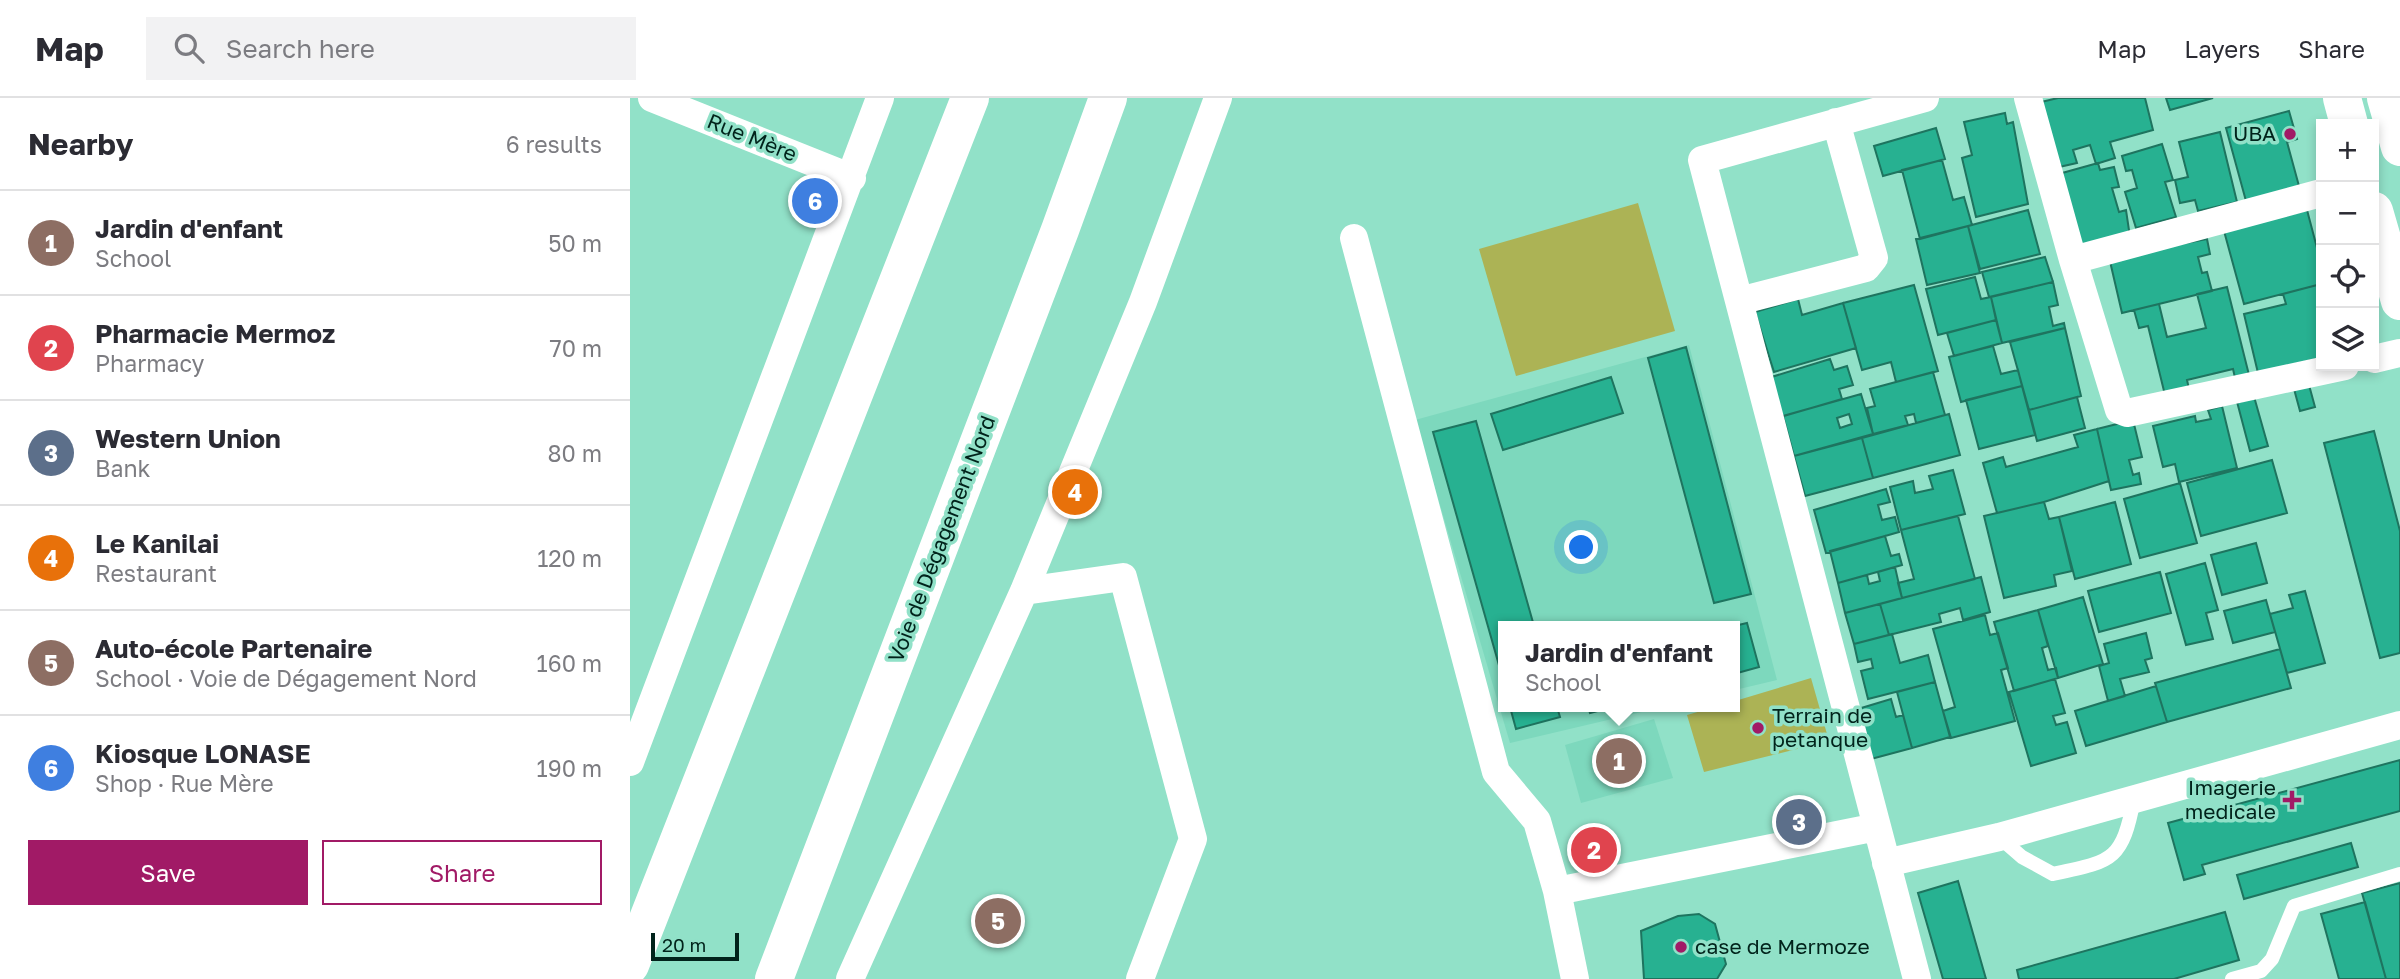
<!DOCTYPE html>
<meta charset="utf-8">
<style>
:root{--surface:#fff;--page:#f2f2f3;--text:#2b2b33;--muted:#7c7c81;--line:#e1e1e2;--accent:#a11a66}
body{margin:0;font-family:"Golos Text",sans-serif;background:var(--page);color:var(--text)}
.controls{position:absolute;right:21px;top:21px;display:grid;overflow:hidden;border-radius:0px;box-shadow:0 4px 10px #0003}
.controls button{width:63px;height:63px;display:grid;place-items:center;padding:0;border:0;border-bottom:2px solid var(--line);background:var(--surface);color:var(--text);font:35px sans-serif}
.scale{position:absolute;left:21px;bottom:18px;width:88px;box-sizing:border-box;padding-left:7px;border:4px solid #01231b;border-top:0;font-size:19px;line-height:24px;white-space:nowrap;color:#01231b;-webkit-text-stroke:5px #91e1c8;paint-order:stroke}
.you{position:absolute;left:952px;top:450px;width:24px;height:24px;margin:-18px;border:5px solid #fff;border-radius:50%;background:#1a73e8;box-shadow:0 0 0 10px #1a73e833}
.badge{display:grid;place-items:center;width:46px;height:46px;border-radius:50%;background:var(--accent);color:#fff;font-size:23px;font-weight:700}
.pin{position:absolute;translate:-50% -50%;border:4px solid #fff;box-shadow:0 2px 7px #0006}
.popup{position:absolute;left:868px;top:523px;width:242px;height:91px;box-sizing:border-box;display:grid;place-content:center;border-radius:0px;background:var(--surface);filter:drop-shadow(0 2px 5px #0005);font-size:23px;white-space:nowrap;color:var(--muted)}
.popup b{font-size:26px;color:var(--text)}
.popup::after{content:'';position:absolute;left:50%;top:100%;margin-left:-14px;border:14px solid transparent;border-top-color:var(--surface)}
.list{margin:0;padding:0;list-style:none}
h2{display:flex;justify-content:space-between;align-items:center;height:91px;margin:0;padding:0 28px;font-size:30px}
h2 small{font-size:23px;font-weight:400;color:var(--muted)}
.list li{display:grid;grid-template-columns:46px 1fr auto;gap:21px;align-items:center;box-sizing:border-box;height:105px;padding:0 28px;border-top:2px solid var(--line)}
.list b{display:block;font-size:26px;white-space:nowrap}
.list p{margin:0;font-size:23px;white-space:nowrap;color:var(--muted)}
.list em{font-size:23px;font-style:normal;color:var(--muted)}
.actions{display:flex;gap:14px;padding:21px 28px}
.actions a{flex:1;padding:16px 0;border:2px solid var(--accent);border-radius:0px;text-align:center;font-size:24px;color:var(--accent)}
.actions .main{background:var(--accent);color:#fff}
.icon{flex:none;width:38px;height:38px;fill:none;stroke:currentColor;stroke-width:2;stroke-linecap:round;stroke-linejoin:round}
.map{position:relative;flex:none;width:1770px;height:881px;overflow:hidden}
header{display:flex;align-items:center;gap:42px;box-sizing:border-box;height:98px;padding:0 35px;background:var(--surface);border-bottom:2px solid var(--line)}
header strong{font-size:33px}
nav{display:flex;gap:38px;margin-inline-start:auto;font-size:24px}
.search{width:490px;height:63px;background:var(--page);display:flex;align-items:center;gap:18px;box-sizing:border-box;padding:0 24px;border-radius:0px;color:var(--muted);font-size:26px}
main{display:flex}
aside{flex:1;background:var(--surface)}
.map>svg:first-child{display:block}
.built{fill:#7dd8bd}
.green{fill:#acb355}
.building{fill:#27b191;stroke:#1e745f;stroke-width:2;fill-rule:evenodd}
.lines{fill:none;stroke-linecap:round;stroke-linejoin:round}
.service{stroke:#fff;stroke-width:14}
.minor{stroke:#fff;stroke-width:28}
.primary{stroke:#fff;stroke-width:38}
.trunk{stroke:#fff;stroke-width:38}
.poi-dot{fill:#a11a66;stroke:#91e1c8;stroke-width:2.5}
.labels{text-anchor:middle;stroke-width:7;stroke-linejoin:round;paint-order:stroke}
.poi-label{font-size:21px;fill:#01231b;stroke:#91e1c8;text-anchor:end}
.street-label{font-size:21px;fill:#01231b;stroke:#91e1c8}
</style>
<header>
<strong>Map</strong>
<div class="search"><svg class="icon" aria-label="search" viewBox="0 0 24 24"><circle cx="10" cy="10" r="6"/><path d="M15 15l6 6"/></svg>Search here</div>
<nav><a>Map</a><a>Layers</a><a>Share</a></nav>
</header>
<main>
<aside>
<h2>Nearby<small>6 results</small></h2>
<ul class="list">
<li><span class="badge" style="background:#8d6e63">1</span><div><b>Jardin d'enfant</b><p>School</p></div><em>50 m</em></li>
<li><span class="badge" style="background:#e0444e">2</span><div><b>Pharmacie Mermoz</b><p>Pharmacy</p></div><em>70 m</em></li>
<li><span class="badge" style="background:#5c6f8a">3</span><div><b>Western Union</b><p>Bank</p></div><em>80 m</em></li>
<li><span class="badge" style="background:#e8710a">4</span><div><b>Le Kanilai</b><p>Restaurant</p></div><em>120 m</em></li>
<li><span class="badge" style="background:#8d6e63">5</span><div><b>Auto-école Partenaire</b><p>School · Voie de Dégagement Nord</p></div><em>160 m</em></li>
<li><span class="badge" style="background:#3f7fe0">6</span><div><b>Kiosque LONASE</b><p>Shop · Rue Mère</p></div><em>190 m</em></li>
</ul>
<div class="actions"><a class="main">Save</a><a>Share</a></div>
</aside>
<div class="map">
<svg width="1770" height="881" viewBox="0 0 1770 881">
<rect width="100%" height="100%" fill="#91e1c8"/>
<path class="built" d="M1059 247 1147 582 1105 592 1104 528H874V609H1033L880 645 785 322Z
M1024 621 1043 680 951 705 935 647Z"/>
<path class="green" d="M1008 105 1045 233 886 278 849 151Z
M1181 580 1199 643 1074 674 1057 617 1085 609H1104L1105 603Z"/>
<path class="building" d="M1428 0H1515L1523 32 1480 44 1485 60 1466 66 1460 47 1443 52 1447 65 1429 69 1411 4Z
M1536 0H1583L1540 12Z
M1659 13 1667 41 1657 44 1669 88 1616 103 1596 30Z
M1375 15 1377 26 1383 24 1398 106 1346 119 1332 60 1342 57 1334 24Z
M1306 30 1315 61 1253 78 1244 48Z
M1590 34 1607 104 1568 113 1565 102 1550 105 1545 82 1558 79 1549 44Z
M1532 46 1543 82 1535 84 1546 119 1506 130 1495 94 1507 90 1502 72 1496 73 1492 58Z
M1312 62 1323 102 1334 99 1342 127 1290 141 1272 72Z
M1468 65 1470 72 1484 69 1489 89 1482 90 1489 114 1496 112 1500 139 1447 154 1425 77Z
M1398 112 1410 156 1350 171 1338 128Z
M1677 112 1691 165V186L1614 206 1594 133Z
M1338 128 1350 175 1297 187 1286 141Z
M1577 141 1580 156 1568 159 1572 175 1577 174 1582 193 1492 215 1479 159Z
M1415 159 1423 184 1359 199 1352 174Z
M1345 179 1351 201 1361 199 1366 222 1308 237 1296 191Z
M1423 184 1428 207 1419 209 1423 228 1434 225 1435 230 1372 245 1361 199Z
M1691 186V260L1628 275 1614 216 1656 206 1653 196Z
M1284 187 1308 273 1266 284 1261 264 1232 272 1213 205Z
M1597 189 1620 281 1606 284 1603 271 1557 282 1559 291 1535 297 1518 228 1509 230 1504 212 1529 206 1537 239 1576 230 1567 196Z
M1168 201 1172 217 1213 205 1226 250 1144 274 1125 214Z
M1366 222 1372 245 1324 258 1317 235Z
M1435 230 1451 298 1399 312 1380 244Z
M1363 248 1371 276 1388 272 1392 288 1331 304 1319 259Z
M1056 249 1121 496 1084 505 1018 260Z
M1200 261 1204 272 1217 268 1223 287 1209 291 1212 301 1147 320 1135 281Z
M1303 274 1315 317 1286 325 1284 316 1275 318 1278 327 1243 336 1237 310 1245 308 1240 291Z
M981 279 993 315 873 352 861 316Z
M1679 287 1685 309 1670 313 1664 291Z
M1392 288 1405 337 1349 351 1336 302Z
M1623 295 1638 348 1620 353 1606 300Z
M1231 296 1243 336 1164 358 1153 318ZM1219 316 1222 326 1210 330 1207 320Z
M1447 299 1455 330 1407 343 1399 312Z
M1592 308 1607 370 1549 384 1545 366 1533 369 1523 328 1565 318 1566 324 1581 321 1578 312Z
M1319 316 1330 357 1243 380 1232 340Z
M1503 322 1512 359 1499 362 1503 377 1509 375 1511 386 1481 392 1467 331Z
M846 323 904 528H874V585L803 334Z
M1467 331 1479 383 1414 404 1367 415 1353 365 1373 359 1376 369 1448 349 1444 337Z
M1744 333 1770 433V555L1750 560 1694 345Z
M1232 340 1243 380 1175 398 1164 358Z
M1642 362 1657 415 1571 438 1557 385Z
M1323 372 1335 416 1271 432 1260 389 1283 383 1285 395 1303 391 1299 378Z
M1550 385 1567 445 1510 460 1494 401Z
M1256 391 1260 404 1248 407 1252 422 1265 419 1269 434 1196 455 1184 412Z
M1414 404 1419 421 1429 419 1442 473 1424 477 1426 488 1374 500 1354 418Z
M1485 404 1501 466 1445 481 1429 419Z
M1328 418 1345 481 1272 500 1268 485 1284 481 1271 432Z
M1255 438 1261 458 1269 456 1272 467 1208 485 1200 453Z
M1626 445 1637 485 1592 497 1581 457Z
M1575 465 1588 512 1576 515 1583 541 1556 547 1536 476Z
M1265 469 1272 500 1215 515 1208 485 1237 477 1239 486 1250 483 1248 474Z
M1530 474 1541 515 1469 534 1458 493Z
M1351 479 1360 514 1333 522 1330 510 1309 516 1311 524 1259 537 1250 506Z
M1675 493 1695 565 1657 575 1640 516 1663 510 1659 497Z
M1453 499 1473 566 1428 580 1408 512Z
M1636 502 1645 534 1603 545 1594 513Z
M1250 506 1259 537 1224 546 1215 515Z
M1408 512 1418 548 1412 550 1418 572 1426 570 1428 580 1384 593 1364 524Z
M1355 517 1360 537 1368 535 1378 570 1371 572 1385 623 1321 640 1313 613 1325 609 1303 531Z
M1117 525 1129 569 1104 576V528Z
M1516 535 1522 560 1515 562 1519 574 1490 581 1495 598 1478 603 1469 568 1479 565 1474 546Z
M1262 536 1270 565 1298 557 1305 584 1238 601 1231 573 1243 570 1241 561 1228 564 1224 546Z
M1650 551 1661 590 1537 624 1525 585Z
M1425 581 1435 615 1423 618 1426 627 1437 624 1446 655 1401 668 1379 594Z
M1305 584 1320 639 1282 650 1267 594Z
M1526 588 1537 624 1456 648 1445 613Z
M1261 601 1266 619 1273 617 1282 650 1241 661 1228 611Z
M880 609H927L930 619 886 631Z
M958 609H983L960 615Z
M1770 662V713L1572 767 1575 776 1554 782 1538 725Z
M1721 745 1728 769 1614 801 1607 777Z
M1328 783 1356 881H1313L1288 795Z
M1770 785V881H1756L1732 795Z
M1735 804 1756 881H1709L1691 816Z
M1595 814 1609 862 1544 881H1389L1387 872Z
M1069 816 1085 826 1096 866 1087 881H1014L1011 833 1048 818Z"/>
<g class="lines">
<path class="service" d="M1369 739 1392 759 1423 776C1482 763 1492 764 1504 701
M1602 881 1631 873 1642 861 1664 808 1770 776"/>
<path class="minor" d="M22 0 222 80
M1398 0 1443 162 1489 312 1497 315 1715 268
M724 140 866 674 907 723 927 793 945 881
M1443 162 1691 95
M1109 203 1236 170 1244 160 1206 24
M1744 261 1770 255
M394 493 493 479 563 741 510 881
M0 664 250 0
M1256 765 1369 739 1770 627
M927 793 1247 729
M220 881 394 493 513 204 588 0
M1287 881 1072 62 1295 0"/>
<path class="primary" d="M1712 0 1719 26
M1756 0 1770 49
M1744 113 1770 203"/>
<path class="trunk" d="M0 867 340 0
M144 881 430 132 478 0"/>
</g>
<g class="poi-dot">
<circle cx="1660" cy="36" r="7"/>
<circle cx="1128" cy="630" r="7"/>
<path d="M1658.5 691.5h7v7h7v7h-7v7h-7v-7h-7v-7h7z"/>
<circle cx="1051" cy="849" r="7"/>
</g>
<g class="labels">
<g class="poi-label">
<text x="1646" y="43">UBA</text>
<text x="1142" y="625" text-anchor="start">Terrain de<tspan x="1142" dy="24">petanque</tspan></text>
<text x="1646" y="697">Imagerie<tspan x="1646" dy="24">medicale</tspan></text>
<text x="1065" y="856" text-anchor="start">case de Mermoze</text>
</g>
<g class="street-label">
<text transform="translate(122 40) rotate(22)" y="7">Rue Mère</text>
<text transform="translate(312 441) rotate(-69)" y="7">Voie de Dégagement Nord</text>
</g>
</g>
</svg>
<div class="controls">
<button>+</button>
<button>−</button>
<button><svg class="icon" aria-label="locate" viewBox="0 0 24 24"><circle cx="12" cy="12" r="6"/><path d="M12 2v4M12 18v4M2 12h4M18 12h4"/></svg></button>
<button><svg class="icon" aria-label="layers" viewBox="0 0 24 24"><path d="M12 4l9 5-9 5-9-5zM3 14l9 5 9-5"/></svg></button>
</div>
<div class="scale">20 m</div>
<div class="you"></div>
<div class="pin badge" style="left:989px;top:663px;background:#8d6e63">1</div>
<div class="popup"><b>Jardin d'enfant</b>School</div>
<div class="pin badge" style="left:964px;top:752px;background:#e0444e">2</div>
<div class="pin badge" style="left:1169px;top:724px;background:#5c6f8a">3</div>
<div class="pin badge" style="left:445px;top:394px;background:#e8710a">4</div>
<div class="pin badge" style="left:368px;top:823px;background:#8d6e63">5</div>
<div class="pin badge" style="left:185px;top:103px;background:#3f7fe0">6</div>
</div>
</main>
